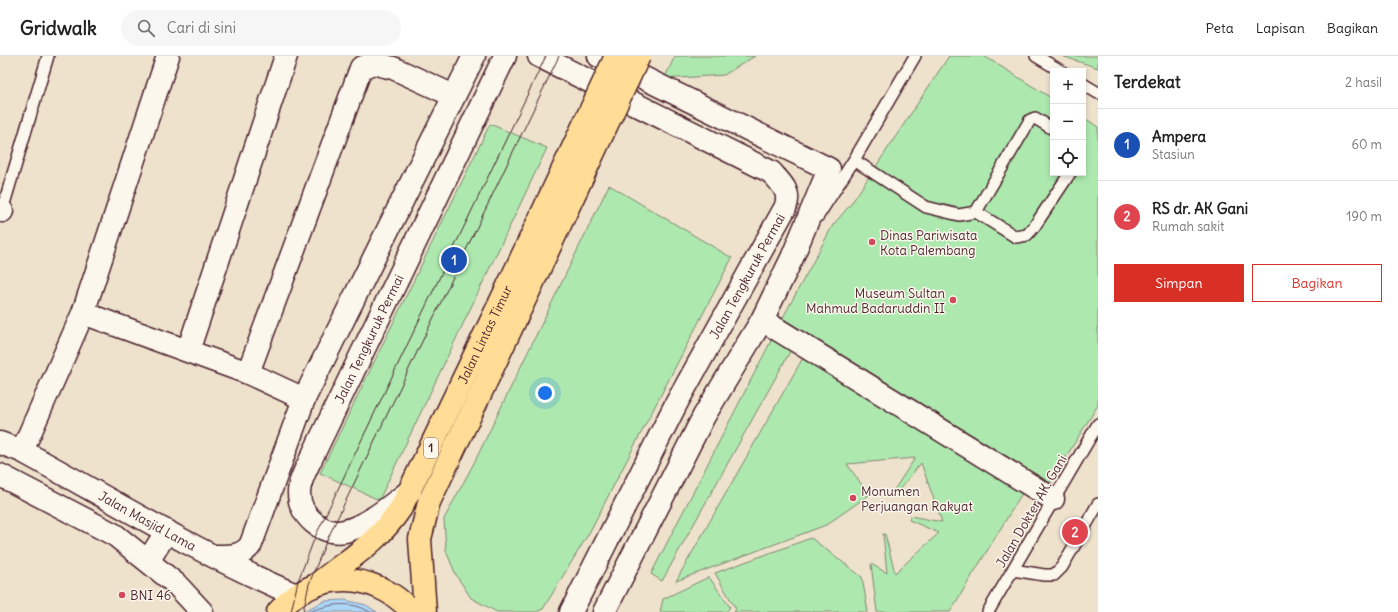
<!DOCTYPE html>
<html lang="id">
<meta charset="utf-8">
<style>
:root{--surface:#fff;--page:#f6f6f6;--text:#222;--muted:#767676;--line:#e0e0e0;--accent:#d93025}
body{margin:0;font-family:Delius,sans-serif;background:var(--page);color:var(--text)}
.controls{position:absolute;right:12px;top:12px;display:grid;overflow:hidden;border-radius:0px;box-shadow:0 2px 6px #0003}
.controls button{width:36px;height:36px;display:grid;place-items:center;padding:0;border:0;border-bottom:1px solid var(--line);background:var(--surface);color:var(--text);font:20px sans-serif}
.you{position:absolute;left:545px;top:337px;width:14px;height:14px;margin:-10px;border:3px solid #fff;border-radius:50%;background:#1a73e8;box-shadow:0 0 0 6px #1a73e833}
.badge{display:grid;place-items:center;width:26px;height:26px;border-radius:50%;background:var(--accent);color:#fff;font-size:13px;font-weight:700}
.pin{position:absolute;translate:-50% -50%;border:2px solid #fff;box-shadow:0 1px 4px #0006}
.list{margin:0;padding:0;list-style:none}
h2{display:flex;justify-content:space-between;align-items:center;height:52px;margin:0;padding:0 16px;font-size:17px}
h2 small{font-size:13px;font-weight:400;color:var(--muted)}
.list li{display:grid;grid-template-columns:26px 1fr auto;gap:12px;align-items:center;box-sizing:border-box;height:72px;padding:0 16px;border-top:1px solid var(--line)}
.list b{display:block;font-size:15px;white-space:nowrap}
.list p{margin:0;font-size:13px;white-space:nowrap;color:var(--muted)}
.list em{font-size:13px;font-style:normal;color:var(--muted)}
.actions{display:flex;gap:8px;padding:12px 16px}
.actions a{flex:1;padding:9px 0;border:1px solid var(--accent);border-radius:0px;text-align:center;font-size:14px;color:var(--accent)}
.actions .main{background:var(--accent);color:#fff}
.icon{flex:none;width:22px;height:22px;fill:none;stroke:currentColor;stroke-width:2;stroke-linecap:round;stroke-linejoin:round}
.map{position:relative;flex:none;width:1098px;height:556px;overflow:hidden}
header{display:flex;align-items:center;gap:24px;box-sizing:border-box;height:56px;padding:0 20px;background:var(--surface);border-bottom:1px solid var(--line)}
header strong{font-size:19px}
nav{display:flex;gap:22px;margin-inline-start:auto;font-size:14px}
.search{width:280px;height:36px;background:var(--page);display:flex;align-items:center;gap:10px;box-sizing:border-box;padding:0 14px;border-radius:22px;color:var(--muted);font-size:15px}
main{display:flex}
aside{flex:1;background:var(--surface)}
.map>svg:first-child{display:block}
.green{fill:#ade9af;stroke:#7c846d}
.water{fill:#abd6f6;stroke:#848da5}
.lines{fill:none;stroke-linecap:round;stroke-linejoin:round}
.shore{stroke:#71687c;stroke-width:1}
.service-casing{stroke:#4a1f2b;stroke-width:14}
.minor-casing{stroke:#4a1f2b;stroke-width:25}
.secondary-casing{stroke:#4a1f2b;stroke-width:25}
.trunk-casing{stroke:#4a1f2b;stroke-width:25}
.service{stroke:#fbf7ec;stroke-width:11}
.minor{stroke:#fbf7ec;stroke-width:22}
.secondary{stroke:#fbf7ec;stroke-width:22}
.trunk{stroke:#ffdd96;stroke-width:22}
.tram{stroke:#4a1f2b;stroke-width:1}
.trunk-bridge-casing{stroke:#4a1f2b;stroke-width:25;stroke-linecap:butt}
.trunk-bridge{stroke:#ffdd96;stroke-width:22}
.poi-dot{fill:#d1495b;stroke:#fbf7ec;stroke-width:1.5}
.labels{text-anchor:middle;stroke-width:3;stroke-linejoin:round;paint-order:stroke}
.shield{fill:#fbf7ec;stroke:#7f6065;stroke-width:1}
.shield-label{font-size:12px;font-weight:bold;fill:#4a1f2b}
.poi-label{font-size:13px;fill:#4a1f2b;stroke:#fbf7ec;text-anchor:start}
.street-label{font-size:13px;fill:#4a1f2b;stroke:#fbf7ec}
</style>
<header>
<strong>Gridwalk</strong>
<div class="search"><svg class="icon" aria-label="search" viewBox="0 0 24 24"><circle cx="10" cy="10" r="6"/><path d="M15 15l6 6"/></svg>Cari di sini</div>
<nav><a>Peta</a><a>Lapisan</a><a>Bagikan</a></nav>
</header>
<main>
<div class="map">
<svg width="1098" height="556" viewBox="0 0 1098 556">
<rect width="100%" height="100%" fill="#eee2cd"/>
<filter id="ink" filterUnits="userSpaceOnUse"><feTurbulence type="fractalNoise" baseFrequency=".025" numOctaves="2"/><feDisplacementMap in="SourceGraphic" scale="8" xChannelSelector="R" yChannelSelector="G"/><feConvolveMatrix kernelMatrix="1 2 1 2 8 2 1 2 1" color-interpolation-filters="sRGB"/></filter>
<g filter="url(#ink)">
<path class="green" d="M675 0H755L724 19 664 23Z
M949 0H984L1053 43V117H1083V61L1098 71V349L1048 430 780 267 833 169 851 148Z
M1062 0H1098V12Z
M490 68 547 92 379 444 320 417Z
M609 129 732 202 589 477 543 553 536 556H497L471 542 456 519 446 495 444 463 475 405Z
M772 283 791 294 662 525 651 518Z
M804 300 1024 434 950 556H877L871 508 887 517 883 478H885L895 517 939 477 909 464 910 460 942 466 921 407 895 439 892 437 915 402 847 408 869 439 826 469 676 525Z
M811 482 862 521 868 556H734L736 553 715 517Z
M709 521 730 551 726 556H660L663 543Z"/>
<path class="water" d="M345 544 366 549 377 556H302L324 545Z"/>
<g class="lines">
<path class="shore" d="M309 556C329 548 351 544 370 556"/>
<defs>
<path id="service" d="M1036 0 1061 15
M1083 28 1098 37
M854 104 926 151 959 159 976 156 1016 181 1027 179 1034 171 1070 117
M976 156 1030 64 1035 62 1053 73
M1 158 48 0
M818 160 854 104 915 0
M1013 514 1044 519H1054L1062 511 1098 448
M988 556 1098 368"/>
<path id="minor" d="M0 154 2 155
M83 257 248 317 304 343
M762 264 1053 443
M188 295 286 0
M248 317 361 12 373 7 393 12 454 40
M22 395 83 257 168 0"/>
<g id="secondary">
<path d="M539 0 771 116C781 127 792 136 785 152L676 348 571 556"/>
<path d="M599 0 829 113 792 202 762 264 704 360 604 556"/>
<path id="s1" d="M0 387 22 395C112 444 201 499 296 539"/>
<path d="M0 419 115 479 176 528 202 556"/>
<path id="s2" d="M410 435C391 449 369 469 345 475 323 480 299 460 299 437 299 426 305 415 310 405L505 0"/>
<path d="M215 500C229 500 243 501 251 488L304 343 474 0"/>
<path d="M148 505 167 475"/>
</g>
<g id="trunk">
<path id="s3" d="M316 529C349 502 377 488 401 452L509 228"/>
<path d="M278 556C315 513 375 514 412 556"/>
<path d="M425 556 420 483 429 446 528 237"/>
</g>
</defs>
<use href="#service" class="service-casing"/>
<use href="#minor" class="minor-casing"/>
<use href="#secondary" class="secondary-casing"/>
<use href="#trunk" class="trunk-casing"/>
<use href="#service" class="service"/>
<use href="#minor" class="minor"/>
<use href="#secondary" class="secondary"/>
<use href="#trunk" class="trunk"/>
<path class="tram" d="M291 556 298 525 315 481 546 0
M303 556 309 528 326 486 559 0"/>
<defs>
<path id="trunk-bridge" d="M509 228 616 0
M528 237 639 0"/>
</defs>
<use href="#trunk-bridge" class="trunk-bridge-casing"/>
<use href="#trunk-bridge" class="trunk-bridge"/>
</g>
</g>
<g class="poi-dot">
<circle cx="872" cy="186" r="4"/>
<circle cx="953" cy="244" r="4"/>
<circle cx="853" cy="442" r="4"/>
<circle cx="122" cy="539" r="4"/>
</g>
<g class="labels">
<rect class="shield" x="424" y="382" width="14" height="20" rx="3"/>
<g class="shield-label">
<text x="431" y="396">1</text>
</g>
<g class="poi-label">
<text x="880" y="184">Dinas Pariwisata<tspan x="880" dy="15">Kota Palembang</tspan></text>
<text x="945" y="242" text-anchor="end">Museum Sultan<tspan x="945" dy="15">Mahmud Badaruddin II</tspan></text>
<text x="861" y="440">Monumen<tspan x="861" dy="15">Perjuangan Rakyat</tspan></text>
<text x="130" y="544">BNI 46</text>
</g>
<g class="street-label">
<text transform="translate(747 220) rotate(-61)" y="5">Jalan Tengkuruk Permai</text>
<text dy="5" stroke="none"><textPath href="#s3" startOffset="308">Jalan Lintas Timur</textPath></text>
<text dy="5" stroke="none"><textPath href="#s2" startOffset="314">Jalan Tengkuruk Permai</textPath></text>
<text transform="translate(1031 455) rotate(-60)" y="5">Jalan Dokter AK. Gani</text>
<text dy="5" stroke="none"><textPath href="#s1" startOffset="167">Jalan Masjid Lama</textPath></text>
</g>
</g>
</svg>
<div class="controls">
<button>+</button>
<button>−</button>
<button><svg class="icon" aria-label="locate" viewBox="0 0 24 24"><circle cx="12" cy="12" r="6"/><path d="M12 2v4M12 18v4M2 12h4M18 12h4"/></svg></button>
</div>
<div class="you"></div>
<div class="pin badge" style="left:454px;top:204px;background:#1a4fb4">1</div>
<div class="pin badge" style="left:1075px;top:476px;background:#e0444e">2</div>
</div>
<aside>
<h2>Terdekat<small>2 hasil</small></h2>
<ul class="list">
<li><span class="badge" style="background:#1a4fb4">1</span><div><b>Ampera</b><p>Stasiun</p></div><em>60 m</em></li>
<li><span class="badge" style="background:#e0444e">2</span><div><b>RS dr. AK Gani</b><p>Rumah sakit</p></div><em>190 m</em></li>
</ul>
<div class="actions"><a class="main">Simpan</a><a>Bagikan</a></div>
</aside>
</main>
